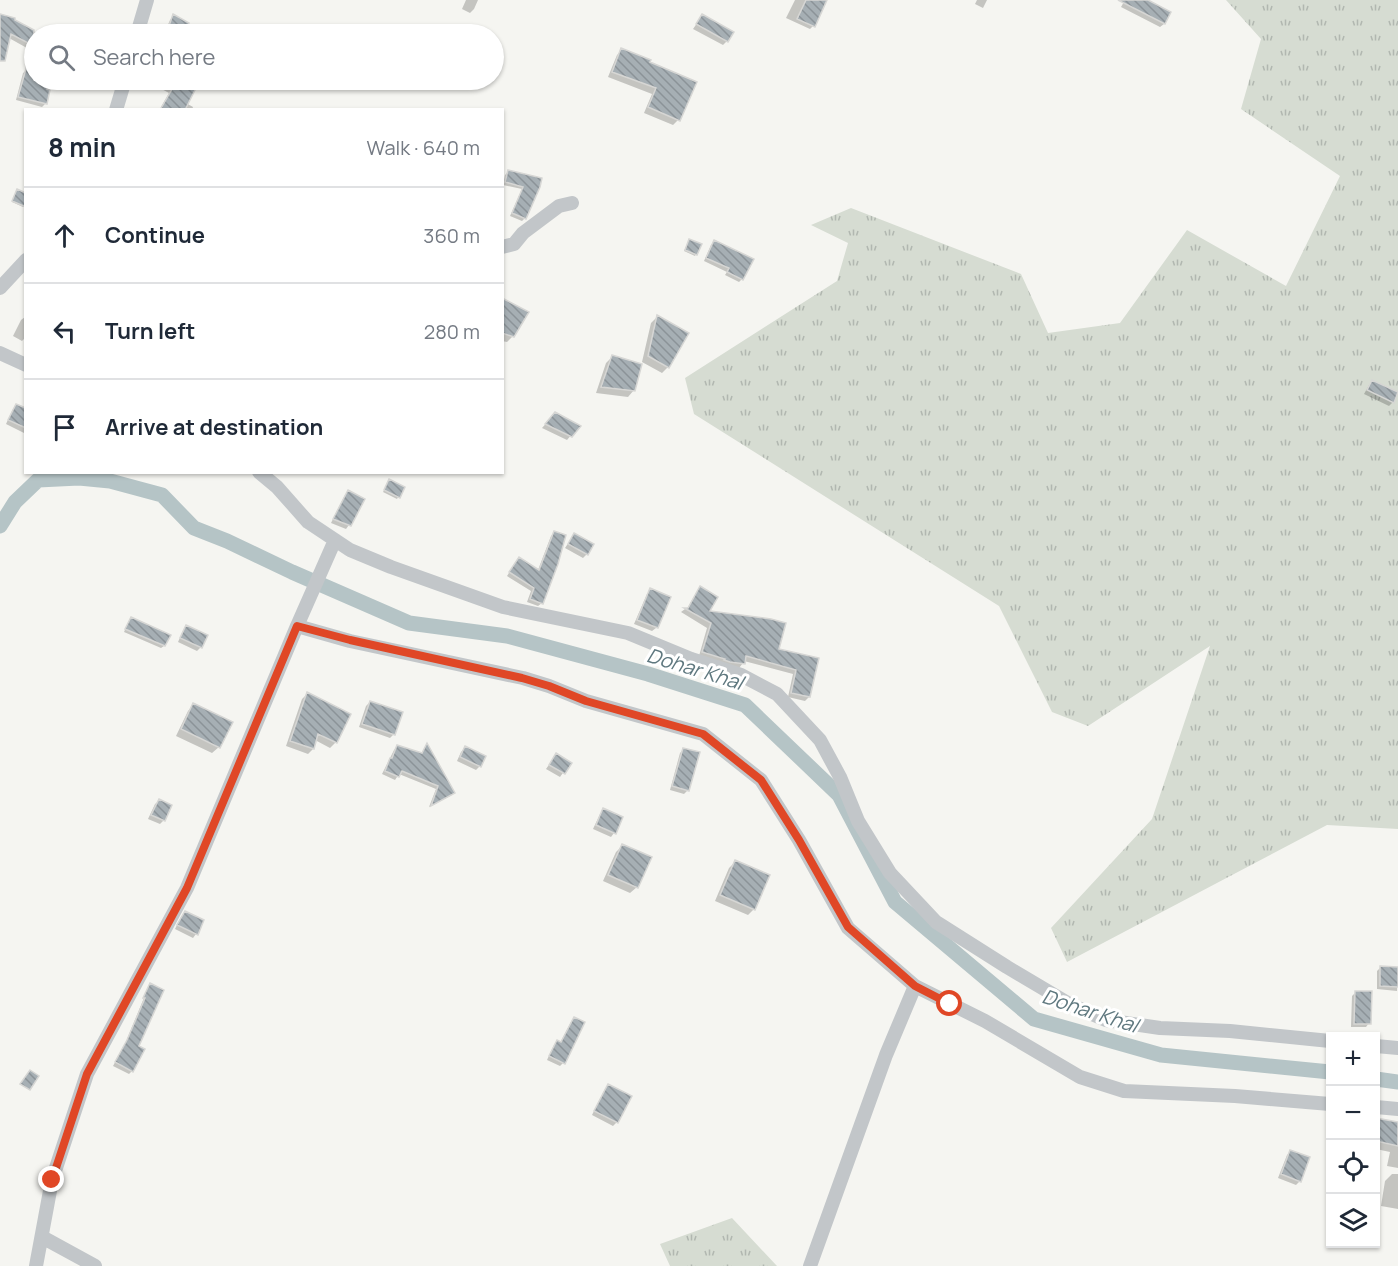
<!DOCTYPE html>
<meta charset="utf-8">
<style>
:root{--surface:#fff;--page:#f6f6f7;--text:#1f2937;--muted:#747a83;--line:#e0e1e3}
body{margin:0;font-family:Manrope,sans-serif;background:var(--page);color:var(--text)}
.controls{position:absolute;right:18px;bottom:18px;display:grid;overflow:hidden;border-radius:0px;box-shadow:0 2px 4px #0004}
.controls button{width:54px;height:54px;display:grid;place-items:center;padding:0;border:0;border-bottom:2px solid var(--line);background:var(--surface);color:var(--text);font:30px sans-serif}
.stop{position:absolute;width:18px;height:18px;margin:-14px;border:4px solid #e04726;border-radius:50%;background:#fff}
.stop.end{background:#e04726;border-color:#fff;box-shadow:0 2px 6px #0008}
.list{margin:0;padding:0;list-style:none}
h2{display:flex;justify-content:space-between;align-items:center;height:78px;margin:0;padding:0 24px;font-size:26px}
h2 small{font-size:20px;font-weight:400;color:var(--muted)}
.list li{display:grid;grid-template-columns:39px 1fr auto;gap:18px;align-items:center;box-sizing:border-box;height:96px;padding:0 24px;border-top:2px solid var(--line)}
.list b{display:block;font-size:22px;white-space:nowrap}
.list em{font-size:20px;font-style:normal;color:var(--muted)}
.icon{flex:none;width:33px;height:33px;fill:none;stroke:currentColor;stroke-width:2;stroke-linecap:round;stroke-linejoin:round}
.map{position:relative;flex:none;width:1398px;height:1266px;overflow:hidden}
.search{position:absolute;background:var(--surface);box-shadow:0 2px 4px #0004;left:24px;top:24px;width:480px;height:66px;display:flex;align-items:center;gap:15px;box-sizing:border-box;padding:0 21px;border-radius:33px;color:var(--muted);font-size:22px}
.panel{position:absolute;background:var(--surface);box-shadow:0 2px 4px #0004;left:24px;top:108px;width:480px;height:366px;border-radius:0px}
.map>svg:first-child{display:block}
.grass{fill:url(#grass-tufts)}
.shadow{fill:#0003}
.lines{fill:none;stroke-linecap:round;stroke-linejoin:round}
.canal{stroke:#b5c4c6;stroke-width:15}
.building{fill:url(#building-back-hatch);stroke:#d6d6d4;stroke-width:1.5}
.minor{stroke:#c2c6c9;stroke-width:14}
.route{stroke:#e04726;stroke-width:8}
.labels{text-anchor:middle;stroke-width:6;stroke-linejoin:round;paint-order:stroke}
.water-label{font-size:20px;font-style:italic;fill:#5f787f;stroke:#fff}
</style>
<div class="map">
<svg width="1398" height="1266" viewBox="0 0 1398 1266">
<defs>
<pattern id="grass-tufts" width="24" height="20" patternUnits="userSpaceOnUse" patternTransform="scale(1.5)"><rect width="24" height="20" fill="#d6dcd2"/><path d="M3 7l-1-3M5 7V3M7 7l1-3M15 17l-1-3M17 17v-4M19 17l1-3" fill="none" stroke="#b1b7b0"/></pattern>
<pattern id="building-back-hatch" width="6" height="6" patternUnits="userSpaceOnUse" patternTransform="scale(1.5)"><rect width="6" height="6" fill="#a6afb4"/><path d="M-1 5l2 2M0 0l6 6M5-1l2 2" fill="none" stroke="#8b9398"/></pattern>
</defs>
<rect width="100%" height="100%" fill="#f5f5f1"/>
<path class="grass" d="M1226 0H1398V829L1327 825 1067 962 1051 928 1152 819 1210 646 1088 726 1052 712 999 606 694 414 685 378 837 281 848 243 811 225 851 208 1021 274 1048 333 1120 323 1187 230 1286 286 1340 176 1241 109 1261 39Z
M732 1218 777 1266H670L660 1244Z"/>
<path class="shadow" d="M466 0H478L474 9 470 13 462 9Z
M795 0H826L813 26 810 29 786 18Z
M977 0H987L983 8 975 4Z
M1125 0H1145L1169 13 1164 24 1160 27 1121 7Z
M0 16 40 34H34V52L9 38 0 46Z
M174 16 187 23 181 34H164L170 20Z
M702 16 727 41 723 45 693 29Z
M622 50 648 63 678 120 673 125 644 113 652 94 608 77 617 55Z
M34 68V80H48L45 90 49 91 45 104 42 107 16 100 23 73 27 70 33 72Z
M160 80H198L186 103 193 107 192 110H166L161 107 169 93 156 86Z
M508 172 540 180 525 218 522 221 510 216 522 189 503 185 505 175Z
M16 192 24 206 23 207 12 202Z
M688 242 700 245 695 256 684 251Z
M714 242 742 279 739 282 725 275 727 272 704 261 711 245Z
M502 300 513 336 507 342 502 341Z
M25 317 26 337 22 341 13 336 21 320Z
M657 317 668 367 662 373 642 362 651 323Z
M612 357 634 390 628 397 596 393 606 363Z
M1373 381 1393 402 1389 406 1364 394 1369 385Z
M17 406 26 410V434L6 424 13 409Z
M551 418 579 426 567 440 542 428Z
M388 483 403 488 397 499 383 492Z
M348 492 349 525 346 529 331 523 345 495Z
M554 533 542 603 538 606 527 602 531 591 507 576 516 562 538 570 551 536Z
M574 535 587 554 583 558 565 548 571 539Z
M700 588 708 612 778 650 817 659 809 697 805 701 788 697 793 674 744 661 743 663 739 668 699 656 707 628 681 612 685 609H687L696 593Z
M651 590 669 597 656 628 652 631 634 624 647 594Z
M129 621 169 636 164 646 161 648 124 632Z
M186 627 201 647 197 651 178 642 183 631Z
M307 694 349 714 336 742 330 748 315 740 313 749 308 754 286 746 302 699Z
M370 702 394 734 390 738 359 727 366 706Z
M194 704 219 747 212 753 176 736 188 711Z
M397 746 421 754 425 748 454 793 450 796 429 807 436 789 399 774 395 780 382 774 394 750Z
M465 748 480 766 476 770 457 761 461 752Z
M684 749 688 790 684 794 670 790 680 753Z
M553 759 570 763 560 777 546 769Z
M159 801 170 806 164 820 160 824 148 819 155 804Z
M603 810 614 833 611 837 593 829 600 814Z
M622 846 637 887 630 893 603 881 616 852Z
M735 862 754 909 748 915 715 901 729 868Z
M185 913 196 934 193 938 175 929 181 917Z
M1381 967 1398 968 1397 991 1377 989V971Z
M148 988 132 1071 129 1074 113 1066 125 1044Z
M1356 992 1369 1023 1366 1027H1351L1352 996Z
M574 1018 583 1023 563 1063 560 1066 547 1060 554 1045 557 1042 560 1043 571 1022Z
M609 1086 617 1122 613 1126 592 1115 605 1089Z
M1376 1119 1398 1124V1168L1387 1166 1390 1152 1376 1149Z
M1291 1151 1300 1181 1296 1185 1278 1178 1287 1155Z
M1392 1174H1398V1209L1381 1206 1385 1181Z"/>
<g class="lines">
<path class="canal" d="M0 526 15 502 38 480 79 478 110 481 162 495 194 528 227 541 292 572 409 623 507 636 648 674 745 705 839 795 895 902 1034 1019 1161 1055 1330 1072
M1376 1079 1398 1082"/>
</g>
<path class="building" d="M806 0H827L815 27 797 19Z
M1118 0H1148L1171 12 1165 24Z
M0 14 15 18V20L34 30V46L11 34 5 61H0Z
M173 14 189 23 183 34H173L167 32Z
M702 14 734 32 728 42 696 24Z
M621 48 651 60 650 62 697 82 680 121 648 107 656 88 612 72Z
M31 51H34V80H50L47 89 50 90 47 104 18 97Z
M154 80H200L185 110H160L172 89Z
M508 170 542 178 540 187 526 219 512 213 523 187 505 182Z
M17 189 26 193V207L12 201Z
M689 239 702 244 697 255 685 250Z
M714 240 754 259 743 280 727 272 729 268 706 258Z
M502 298 529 312 514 337 502 333Z
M657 315 689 333 669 368 648 356Z
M612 355 642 364 635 391 601 387Z
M1372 380 1398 392 1394 403 1367 390Z
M16 404 26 408V428L8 420Z
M555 412 581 426 572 437 545 424Z
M389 479 405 487 400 498 384 490Z
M348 490 365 499 351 526 333 519Z
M554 531 566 535 558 564 543 604 530 599 534 588 509 572 519 557 539 570Z
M574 533 594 544 588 555 568 544Z
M700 586 718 597 710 611 771 619 786 623 779 649 819 658 810 697 791 693 796 670 746 656 745 664 730 662 724 660 725 659 702 652 711 623 684 608H688Z
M650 588 671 597 658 628 637 620Z
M131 617 171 635 165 646 125 629Z
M186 625 208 635 202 648 180 638Z
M307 692 351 714 337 743 318 734 314 749 290 741Z
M370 701 403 712 395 735 362 724Z
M193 703 233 722 220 748 181 729Z
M427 743 455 793 431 806 438 786 402 771 399 777 385 771 390 758H392L397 745 422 753Z
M465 746 486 756 481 767 460 757Z
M683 748 700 752 689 791 672 786Z
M556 753 572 763 565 774 549 765Z
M159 799 172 805 165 821 151 815Z
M603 808 623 817 616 834 596 825Z
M622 844 652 857 638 888 608 875Z
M735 860 770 875 755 910 720 895Z
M185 911 204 920 198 935 177 925Z
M1380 966 1398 967V987L1380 986Z
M150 983 164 990 139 1046 145 1049 133 1072 115 1062 127 1040 145 998H143Z
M1355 991H1372L1371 1024H1354Z
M574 1017 585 1022 565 1064 549 1056 557 1040 561 1042Z
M30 1070 39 1076 30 1090 20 1084Z
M608 1084 632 1096 618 1123 594 1111Z
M1376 1118 1398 1122V1146L1376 1141Z
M1290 1150 1310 1157 1301 1182 1281 1174Z"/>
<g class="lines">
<path class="minor" d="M137 34 147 0
M116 110 125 80
M502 247 514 244 523 233 559 206 572 203
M0 288 26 260
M0 353 26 365
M259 472 277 487 308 522 350 550 391 567 503 607 628 633 691 659 741 675 777 694 820 740 840 777 858 821 890 873 936 922 1007 967 1071 1005 1106 1020 1160 1028 1230 1031 1330 1041
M335 540 297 626 350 641 523 678 549 686 586 701 703 734 761 780 799 840 848 928 915 986 985 1021 1080 1077 1124 1091 1235 1096 1330 1104
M1376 1046 1398 1048
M1376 1107 1398 1109
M42 1237 95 1266
M36 1266 52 1180 87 1074 187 888 297 626
M810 1266 886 1055 915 986"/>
</g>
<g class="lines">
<path class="route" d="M52 1180 87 1074 187 888 297 626 350 640 522 678 549 686 586 701 703 734 761 780 799 840 848 927 915 986 950 1004"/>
</g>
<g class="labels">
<g class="water-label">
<text transform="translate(695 669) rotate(17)" y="7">Dohar Khal</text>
<text transform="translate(1090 1011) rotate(18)" y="7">Dohar Khal</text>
</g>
</g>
</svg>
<div class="controls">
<button>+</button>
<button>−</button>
<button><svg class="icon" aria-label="locate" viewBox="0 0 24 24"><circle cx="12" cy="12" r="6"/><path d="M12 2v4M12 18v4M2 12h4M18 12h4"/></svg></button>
<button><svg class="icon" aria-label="layers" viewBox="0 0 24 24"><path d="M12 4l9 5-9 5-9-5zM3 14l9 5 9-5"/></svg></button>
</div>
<div class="stop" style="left:950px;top:1004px"></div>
<div class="stop end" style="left:52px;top:1180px"></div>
<div class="search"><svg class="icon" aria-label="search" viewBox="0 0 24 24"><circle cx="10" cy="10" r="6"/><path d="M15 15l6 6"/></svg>Search here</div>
<section class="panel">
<h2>8 min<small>Walk · 640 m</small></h2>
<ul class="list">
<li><svg class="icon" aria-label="ahead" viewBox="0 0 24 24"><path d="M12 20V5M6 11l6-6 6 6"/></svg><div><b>Continue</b></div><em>360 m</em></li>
<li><svg class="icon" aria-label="left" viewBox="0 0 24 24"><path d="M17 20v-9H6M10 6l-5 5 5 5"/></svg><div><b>Turn left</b></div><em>280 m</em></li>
<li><svg class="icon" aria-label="arrive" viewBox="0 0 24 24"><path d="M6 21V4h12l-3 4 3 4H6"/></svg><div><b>Arrive at destination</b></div></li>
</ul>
</section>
</div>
